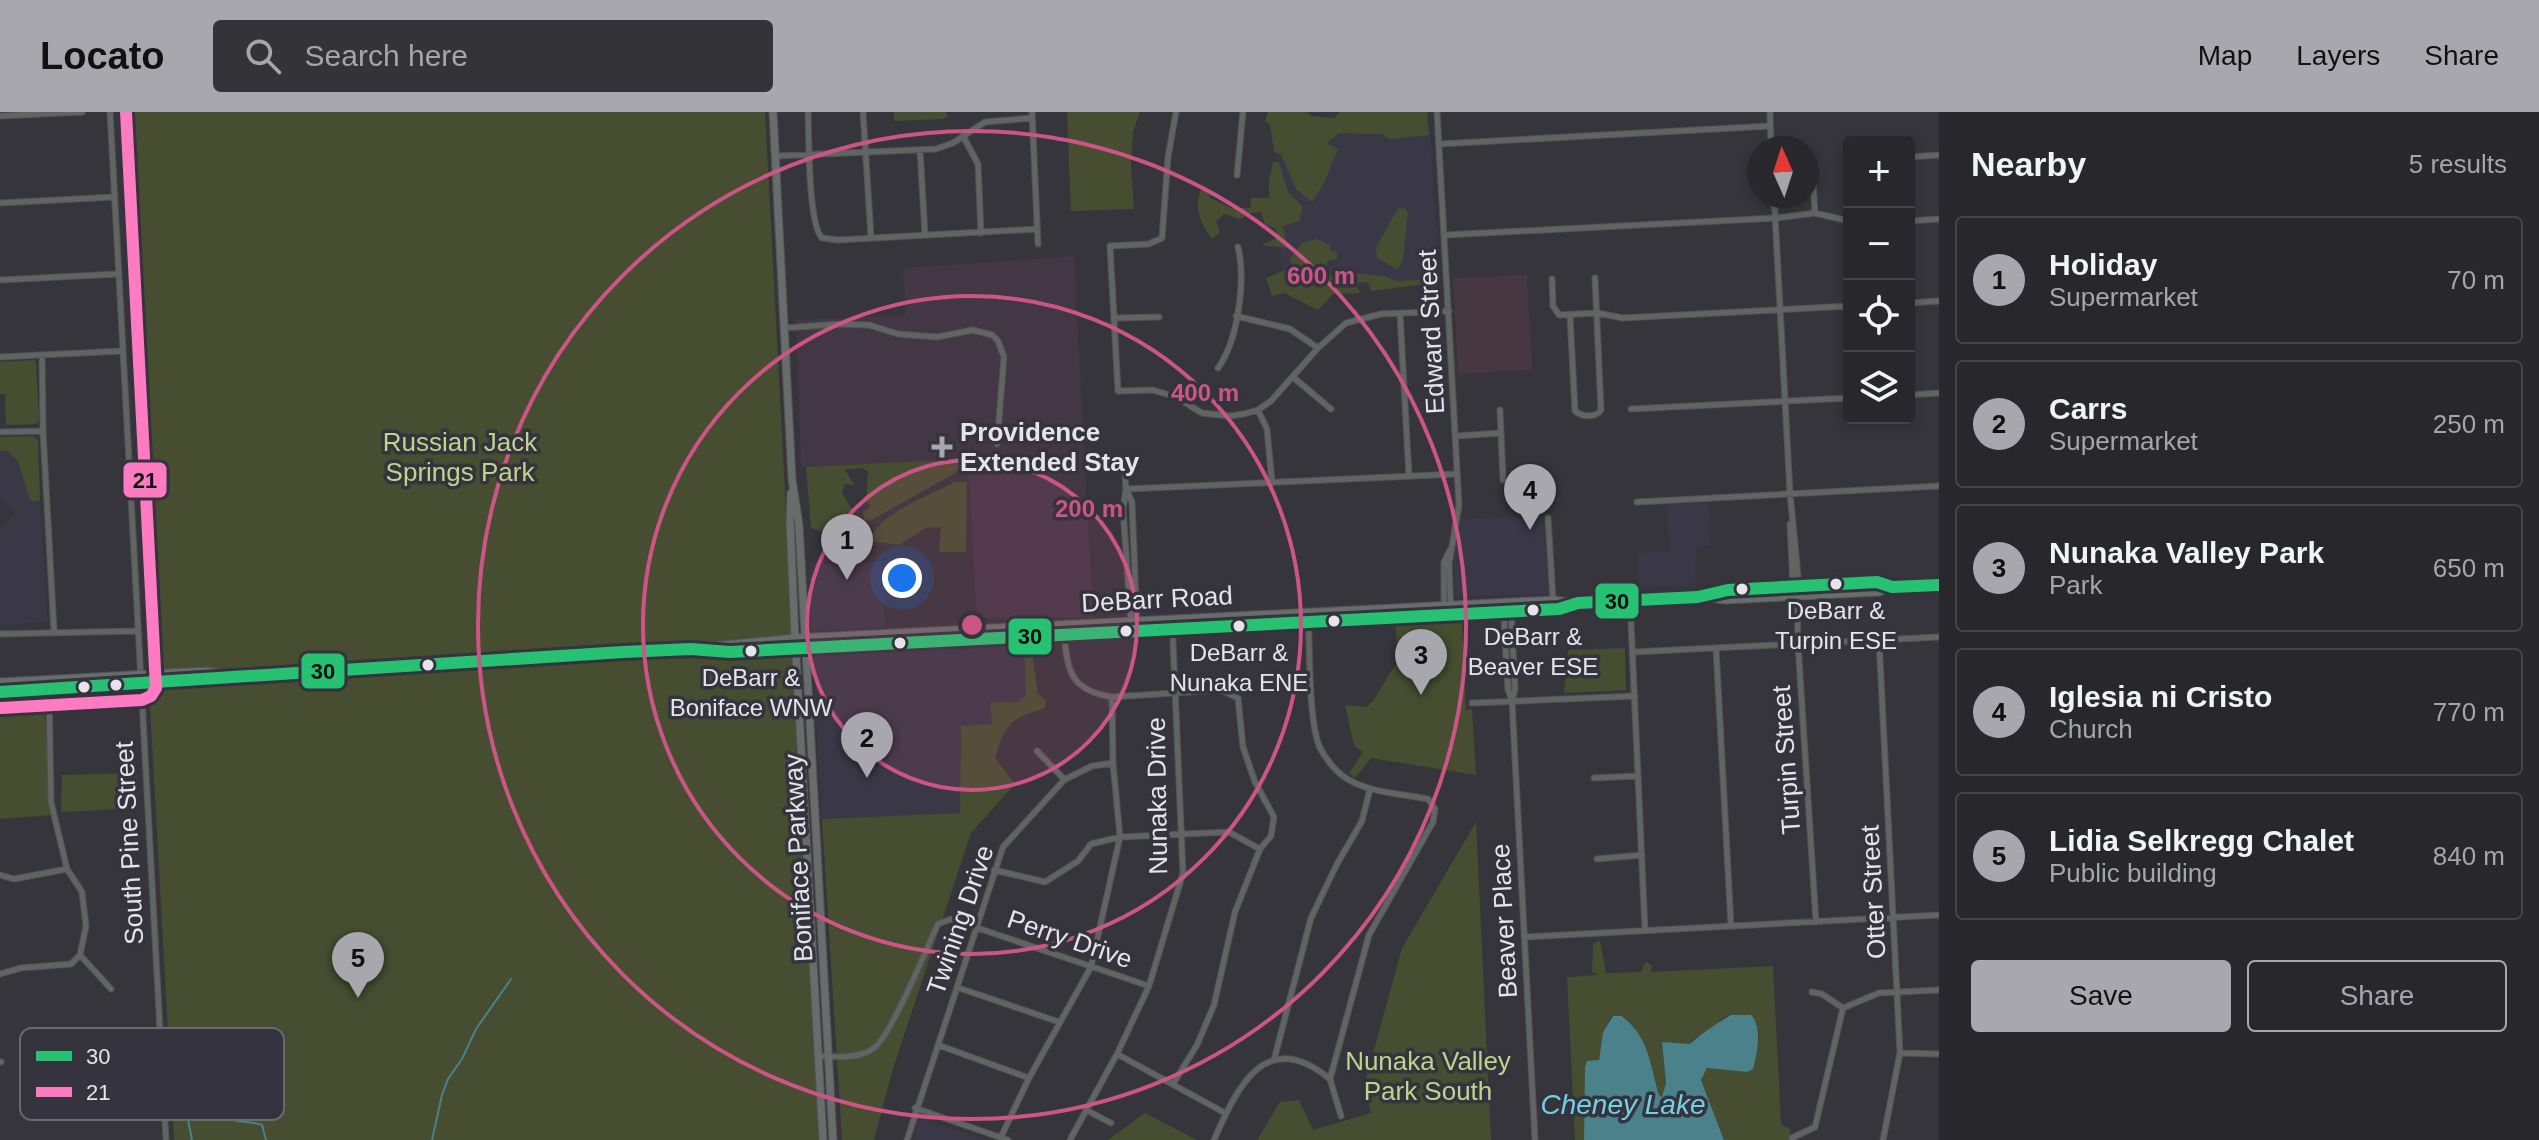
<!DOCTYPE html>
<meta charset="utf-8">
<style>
:root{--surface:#28282c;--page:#343438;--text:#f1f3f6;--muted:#a5a6a9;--line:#444448;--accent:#a8a7ad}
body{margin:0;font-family:Helvetica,sans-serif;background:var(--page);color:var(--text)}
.controls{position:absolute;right:24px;top:24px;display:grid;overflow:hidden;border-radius:8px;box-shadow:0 4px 12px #0003}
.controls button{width:72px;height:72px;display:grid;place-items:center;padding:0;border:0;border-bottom:2px solid var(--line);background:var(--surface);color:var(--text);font:40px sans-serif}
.compass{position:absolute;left:1747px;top:24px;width:72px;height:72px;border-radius:50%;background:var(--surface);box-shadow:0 4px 12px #0003;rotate:357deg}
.you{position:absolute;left:902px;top:466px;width:28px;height:28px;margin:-20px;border:6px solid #fff;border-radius:50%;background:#1a73e8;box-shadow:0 0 0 12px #1a73e833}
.badge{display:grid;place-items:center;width:52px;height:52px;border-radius:50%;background:var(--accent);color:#111;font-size:26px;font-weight:700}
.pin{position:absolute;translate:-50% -66px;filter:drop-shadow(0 2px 4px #0008)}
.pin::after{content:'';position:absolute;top:42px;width:28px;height:24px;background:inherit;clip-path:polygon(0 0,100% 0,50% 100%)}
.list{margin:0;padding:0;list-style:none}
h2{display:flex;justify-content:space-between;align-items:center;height:104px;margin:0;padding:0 32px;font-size:34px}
h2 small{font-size:26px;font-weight:400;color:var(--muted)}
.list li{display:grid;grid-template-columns:52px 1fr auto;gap:24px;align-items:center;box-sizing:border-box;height:128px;margin:0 16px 16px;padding:0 16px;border:2px solid var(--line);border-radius:8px}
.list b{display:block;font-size:30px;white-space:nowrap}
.list p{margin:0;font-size:26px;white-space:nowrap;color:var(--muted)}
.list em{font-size:26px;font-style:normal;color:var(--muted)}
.actions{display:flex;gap:16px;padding:24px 32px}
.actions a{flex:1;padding:18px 0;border:2px solid var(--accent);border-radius:8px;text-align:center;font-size:28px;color:var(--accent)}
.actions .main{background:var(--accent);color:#111}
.icon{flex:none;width:44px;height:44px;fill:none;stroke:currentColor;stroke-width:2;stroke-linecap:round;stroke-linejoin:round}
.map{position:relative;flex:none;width:1939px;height:1028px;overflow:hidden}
header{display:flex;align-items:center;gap:48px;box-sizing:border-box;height:112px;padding:0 40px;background:var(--accent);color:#111}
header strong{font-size:38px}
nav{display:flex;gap:44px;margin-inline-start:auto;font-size:28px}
.search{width:560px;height:72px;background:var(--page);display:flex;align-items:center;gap:20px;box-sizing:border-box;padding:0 28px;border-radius:8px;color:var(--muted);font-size:30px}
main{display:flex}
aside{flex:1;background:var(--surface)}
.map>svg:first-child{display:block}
.built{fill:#3a3846}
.industrial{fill:#463741}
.medical{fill:#433745}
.green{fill:#464d31}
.water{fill:#4a818b}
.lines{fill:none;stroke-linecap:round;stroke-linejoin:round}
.stream{stroke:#4a818b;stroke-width:2}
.minor-casing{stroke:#535256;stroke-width:7}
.major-casing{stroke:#535256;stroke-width:9}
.minor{stroke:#606561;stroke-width:5}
.major{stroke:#676d6a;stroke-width:7}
.bus-1-casing{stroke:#35333d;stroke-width:18}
.bus-2-casing{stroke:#35333d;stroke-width:18}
.bus-1{stroke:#26c172;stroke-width:12}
.bus-2{stroke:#fe7ac1;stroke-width:12}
.ring{fill:none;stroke:#cc5586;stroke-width:4}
.poi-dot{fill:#a8a7ad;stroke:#35333d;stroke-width:3}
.bus-dot{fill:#e5e4ea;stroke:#35333d;stroke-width:3}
.labels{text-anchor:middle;stroke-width:7;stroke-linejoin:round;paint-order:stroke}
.bus-label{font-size:24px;fill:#e5e4ea;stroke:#35333d}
.street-label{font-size:26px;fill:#e5e4ea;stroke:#35333d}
.poi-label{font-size:26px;font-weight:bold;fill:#e5e4ea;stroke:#35333d;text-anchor:start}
.park-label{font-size:26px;fill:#c1d28b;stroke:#35333d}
.water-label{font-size:28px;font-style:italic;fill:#71d1e3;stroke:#35333d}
.key{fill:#35333d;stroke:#6a6871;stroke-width:2}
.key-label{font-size:22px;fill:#e5e4ea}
.centre{fill:#cc5586;stroke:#35333d;stroke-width:4}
.ring-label{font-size:24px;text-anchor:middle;font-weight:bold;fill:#cc5586;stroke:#35333d;stroke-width:7;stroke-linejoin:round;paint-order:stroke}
.line-badge{stroke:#35333d;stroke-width:3}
.pale-badge-label{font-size:22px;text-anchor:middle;font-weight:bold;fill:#111}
</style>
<header>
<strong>Locato</strong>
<div class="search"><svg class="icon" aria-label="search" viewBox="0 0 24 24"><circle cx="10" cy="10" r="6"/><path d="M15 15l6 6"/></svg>Search here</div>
<nav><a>Map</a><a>Layers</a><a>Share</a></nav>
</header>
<main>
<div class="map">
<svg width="1939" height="1028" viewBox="0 0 1939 1028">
<rect width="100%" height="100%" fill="#36353b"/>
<path class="built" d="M1429 4 1440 171 1282 178 1275 9Z
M36 325 47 510 0 513V418L16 400 0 386V326Z
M1708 390 1710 433 1696 435 1695 474 1639 476 1637 441 1670 439 1667 393Z
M1543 403 1549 482 1455 484 1454 442 1461 407Z
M882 449 885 516 812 518 809 452Z
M1024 532 1026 583 992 612 961 615 960 701 822 707 813 542Z
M917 1007H921L986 1028H915Z"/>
<path class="industrial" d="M1527 163 1532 258 1458 262 1453 166Z"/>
<path class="medical" d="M1074 144 1093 505 977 506 968 351 801 355 796 208 906 203 903 156Z"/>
<path class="green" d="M117 0H765L819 1028H174Z
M894 0H946L948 4 943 7 894 9Z
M1067 0H1140L1133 20 1131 55 1134 97 1071 99Z
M1268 0H1307L1311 4 1334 6 1340 0H1427L1429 23 1389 27 1383 22 1339 21 1327 31 1338 37 1324 71 1312 90 1296 77 1281 42 1274 40 1270 13 1265 9Z
M1273 50H1279L1288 80 1303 95 1299 109 1283 114 1287 136 1262 133 1277 126 1276 117 1265 112 1261 100 1252 101 1240 107 1224 102 1216 109 1220 120 1212 127C1200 111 1192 92 1203 74L1206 75 1210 86 1232 96H1250L1251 86H1269V69Z
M1398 96 1405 97 1408 101 1403 147 1398 158 1377 146 1376 135Z
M1317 127 1330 133V139H1337V147L1327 149 1328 161 1303 162 1305 164 1354 161 1384 164 1397 169 1435 167V171L1371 179 1368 170 1354 171 1361 181 1333 182 1318 198 1284 181 1272 184 1266 166 1292 155 1290 147 1302 131Z
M34 248 36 251 39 308 36 312 6 313 5 282H0V250Z
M32 324 38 328 40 388 33 390 29 386 18 349 8 339H0V325Z
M965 347 955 361 870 409 864 408 863 399 869 397 871 393 866 390 868 359 860 356 845 358 855 373 845 372 842 381 862 415V428L856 431 811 416 806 355Z
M955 370H967L966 440H939L941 415 926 416 899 433 869 429C882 399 927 385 955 370Z
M1462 510 1466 598 1472 597 1476 663 1371 646 1355 666 1349 661 1363 640 1354 634 1345 593 1367 595 1373 589 1397 550 1396 514Z
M1037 534 1032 541 1038 581 1046 589 1045 596C1009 608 1007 609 995 646L1015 672 971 721 892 960 874 1028H842L822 707 960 701 961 614 992 612 990 591 1018 590 1026 583 1024 535Z
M1625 536 1626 578 1564 581 1568 538Z
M37 584 44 585 51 703 0 707V586Z
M137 661 139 696 61 700 62 663Z
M1476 710 1491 1028H1257L1280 990 1299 988 1313 1018 1371 1001 1364 974 1402 836Z
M1600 829 1606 861 1641 860 1646 850 1652 854 1651 860 1773 854 1781 1012 1790 1017 1791 1028H1724L1701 968 1707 956 1747 960C1757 946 1765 917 1751 904L1731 903 1723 906 1709 920 1693 927 1690 932 1662 930 1666 971 1663 985 1659 983C1651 953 1648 925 1623 904H1612L1603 920 1599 948 1592 950 1584 1002V1028H1575L1567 865 1598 863 1592 860 1593 832Z
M1145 1001 1197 1028H1108Z"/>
<path class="water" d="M1731 903H1751C1763 915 1757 942 1753 957L1747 960 1707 956 1701 968 1724 1028H1584L1585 955 1587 949 1599 948 1603 920 1613 904H1622C1649 925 1650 952 1659 983L1662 985 1666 971 1662 930 1690 932C1694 927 1723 907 1731 903Z"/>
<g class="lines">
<path class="stream" d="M192 1028 187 1003 186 984C206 984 213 1000 230 1007 241 1011 251 1009 262 1013L266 1028
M432 1028 442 983 448 967 462 947 476 917 511 867"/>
<defs>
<path id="minor" d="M110 0 166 1028
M808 0C809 24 808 112 822 126L838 128 1037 117
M863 0 871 125
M1032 0 1038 132
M1176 0 1168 45 1162 126 1149 132 1110 134 1118 279 1153 278 1176 285 1202 301 1229 304 1244 302 1258 298 1271 289 1318 236 1346 211 1381 202 1449 199
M1437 0 1459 393 1449 452 1451 503
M1770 0 1771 36
M0 4 82 0
M963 24 978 52 981 121
M1439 32 1770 14
M920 38 925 123
M776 44 936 37 953 31 985 10 1032 6
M1909 45 1939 43
M1237 63 1243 0
M1774 84 1790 381 1799 474 1797 484 1798 532 1816 810
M0 91 114 85
M1815 101 1813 69 1815 54
M1909 109 1939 107
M1445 123 1776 106 1815 101 1849 109
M1552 167 1553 194 1559 203 1597 201 1623 206 1849 194
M0 168 118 162
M1909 191 1939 189
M1400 202 1409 364
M1570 203 1575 299C1582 305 1596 306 1601 298L1595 166
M1236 204 1290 217 1318 236
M1116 206 1159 205
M784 216 840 212 869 213 898 222 937 225 973 218 992 223 998 229 1004 245 997 332
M42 243 43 319 54 519
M0 245 122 239
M1218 256C1238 229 1246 168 1238 135
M1294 266 1331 297
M1909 283 1939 281
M1631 297 1849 286
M1258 298 1267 317 1272 371
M1500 298 1503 368
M0 320 43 319
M1456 324 1501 321
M1124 348 1126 377 1123 398 1131 509
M1127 377 1457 362
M1637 390 1939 374
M1548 406 1553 488
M1790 412 1793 474 1797 484
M1630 489 1645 818
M1503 490 1508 578 1512 588
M1511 498 1515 577 1512 589 1535 1028
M1308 499C1310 531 1308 610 1320 636 1327 649 1337 661 1349 668 1372 681 1403 682 1428 687L1435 697 1433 710 1369 823 1330 967 1341 1004
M1444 503V450L1450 438
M1076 519 1132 515 1137 511 1132 390 1126 377
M0 522 137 519
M1066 522 1064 523C1068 560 1070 578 1112 585L1221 578 1238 586 1243 635 1255 670 1274 705 1271 724 1260 737 1235 800 1214 893 1197 933 1173 972
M1879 528 1900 941 1883 1028
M1716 536 1731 814
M1633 540 1939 525
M1472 591 1635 584
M1037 639 1064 667
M1594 666 1638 664
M1597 747 1642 743
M994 758 1045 770 1078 749 1091 732 1120 725 1229 720 1260 737
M0 763 14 767 67 757
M1525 825 1939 803
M80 843 111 877
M0 862 21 856 71 852 80 843 86 814 82 780 67 757 51 690 49 576
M959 876 1059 910
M1812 880 1822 882 1843 896
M938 933 1029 966
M1900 941 1939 942
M1117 942 1225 1001
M818 944C834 945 861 947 874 936 891 924 927 835 938 812L951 807 1149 874
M1274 948 1311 806 1337 752 1362 709 1370 677
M0 950H1
M915 996 1008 1028
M1086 998 1111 1011
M1001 1025 1029 966 1091 855 1120 725 1113 651 1112 585
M1792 1026 1815 1015 1843 896 1879 881 1939 878
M907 1028 1003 735 1064 668 1092 654 1113 651
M1070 1028 1117 942 1149 874 1183 761 1172 507
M1214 1028C1238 973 1266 915 1330 967"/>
<path id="major" d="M773 0 792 367 799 413 833 1028
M791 381 790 410 795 526 823 1028
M1704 484 1728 478 1877 470 1892 475
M990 525 997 521 1016 520
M701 535 795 526 1553 488 1578 491 1698 485 1726 488 1879 480 1892 475 1939 473
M0 570 206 559 238 563
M0 580 623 540 691 537 730 540 1559 497 1578 491"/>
</defs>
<use href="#minor" class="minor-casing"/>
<use href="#major" class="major-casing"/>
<use href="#minor" class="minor"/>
<use href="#major" class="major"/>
<defs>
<path id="bus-1" d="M0 580 623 540 691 537 730 540 1559 497 1578 491 1698 485 1728 478 1877 470 1892 475 1939 473"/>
<path id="bus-2" d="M1 596 142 588 151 584 156 576 126 0"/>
</defs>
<use href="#bus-1" class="bus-1-casing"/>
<use href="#bus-2" class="bus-2-casing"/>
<use href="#bus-1" class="bus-1"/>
<use href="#bus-2" class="bus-2"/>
</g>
<circle cx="972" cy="513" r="165" fill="#cc5586" fill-opacity=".12"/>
<g class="ring">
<circle cx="972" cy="513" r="165"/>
<circle cx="972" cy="513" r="329"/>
<circle cx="972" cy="513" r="494"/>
</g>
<path class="poi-dot" d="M938 323h8v8h8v8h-8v8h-8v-8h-8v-8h8z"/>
<g class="bus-dot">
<circle cx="1836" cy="472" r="7"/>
<circle cx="1742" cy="477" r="7"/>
<circle cx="1533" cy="498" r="7"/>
<circle cx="1334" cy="509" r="7"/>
<circle cx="1239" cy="514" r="7"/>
<circle cx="1126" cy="519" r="7"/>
<circle cx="900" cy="531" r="7"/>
<circle cx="751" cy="539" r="7"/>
<circle cx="428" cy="553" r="7"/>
<circle cx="116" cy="573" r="7"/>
<circle cx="84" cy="575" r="7"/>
</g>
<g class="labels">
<g class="bus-label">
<text x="1836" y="507">DeBarr &amp;<tspan x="1836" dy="30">Turpin ESE</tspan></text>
<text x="1533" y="533">DeBarr &amp;<tspan x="1533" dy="30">Beaver ESE</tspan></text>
<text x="1239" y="549">DeBarr &amp;<tspan x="1239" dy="30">Nunaka ENE</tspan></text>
<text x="751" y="574">DeBarr &amp;<tspan x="751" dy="30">Boniface WNW</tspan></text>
</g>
<g class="street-label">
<text transform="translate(1431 220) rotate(-93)" y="9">Edward Street</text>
<text transform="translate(1157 487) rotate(-3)" y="9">DeBarr Road</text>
<text transform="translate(1786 648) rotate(-94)" y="9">Turpin Street</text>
<text transform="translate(1157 684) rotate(-91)" y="9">Nunaka Drive</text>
<text transform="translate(129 731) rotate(-93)" y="9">South Pine Street</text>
<text transform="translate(798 746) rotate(-93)" y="9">Boniface Parkway</text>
<text transform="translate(1873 780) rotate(-93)" y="9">Otter Street</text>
<text transform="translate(960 808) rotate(-71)" y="9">Twining Drive</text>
<text transform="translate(1504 809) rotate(-93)" y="9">Beaver Place</text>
<text transform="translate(1070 827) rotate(19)" y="9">Perry Drive</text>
</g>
<g class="poi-label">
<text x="960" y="329">Providence<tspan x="960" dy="30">Extended Stay</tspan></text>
</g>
<g class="park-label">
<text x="460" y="339">Russian Jack<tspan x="460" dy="30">Springs Park</tspan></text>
<text x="1428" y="958">Nunaka Valley<tspan x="1428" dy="30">Park South</tspan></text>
</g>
<g class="water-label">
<text x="1623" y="1002">Cheney Lake</text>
</g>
</g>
<rect x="20" y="916" width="264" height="92" rx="12" class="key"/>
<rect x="36" y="939" width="36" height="10" fill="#26c172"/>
<rect x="36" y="975" width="36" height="10" fill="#fe7ac1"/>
<g class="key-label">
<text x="86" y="952">30</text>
<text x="86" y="988">21</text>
</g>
<circle cx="972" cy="513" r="12" class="centre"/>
<g class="ring-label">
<text x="1321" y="172">600 m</text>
<text x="1205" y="289">400 m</text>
<text x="1089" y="405">200 m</text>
</g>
<g class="line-badge">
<rect x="122" y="349" width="46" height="38" rx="8" fill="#fe7ac1"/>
<rect x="1594" y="470" width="46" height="38" rx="8" fill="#26c172"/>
<rect x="1007" y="505" width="46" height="39" rx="8" fill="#26c172"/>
<rect x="300" y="540" width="46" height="38" rx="8" fill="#26c172"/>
</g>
<g class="pale-badge-label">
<text x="145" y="376">21</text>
<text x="1617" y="497">30</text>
<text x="1030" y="532">30</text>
<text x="323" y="567">30</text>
</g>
</svg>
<div class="controls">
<button>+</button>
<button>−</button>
<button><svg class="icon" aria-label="locate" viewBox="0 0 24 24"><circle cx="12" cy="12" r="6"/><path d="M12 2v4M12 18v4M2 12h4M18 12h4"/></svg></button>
<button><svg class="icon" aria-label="layers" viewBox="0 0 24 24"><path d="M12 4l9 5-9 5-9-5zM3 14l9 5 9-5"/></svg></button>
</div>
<svg class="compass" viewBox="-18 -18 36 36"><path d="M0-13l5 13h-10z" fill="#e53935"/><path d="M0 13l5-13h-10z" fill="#a5a6a9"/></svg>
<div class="you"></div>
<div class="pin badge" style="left:847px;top:468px">1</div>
<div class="pin badge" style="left:867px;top:666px">2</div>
<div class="pin badge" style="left:1421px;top:583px">3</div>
<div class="pin badge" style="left:1530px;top:418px">4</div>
<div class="pin badge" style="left:358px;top:886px">5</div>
</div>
<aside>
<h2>Nearby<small>5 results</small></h2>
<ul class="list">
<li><span class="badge">1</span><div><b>Holiday</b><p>Supermarket</p></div><em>70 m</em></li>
<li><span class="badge">2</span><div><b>Carrs</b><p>Supermarket</p></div><em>250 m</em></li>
<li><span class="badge">3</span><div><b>Nunaka Valley Park</b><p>Park</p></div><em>650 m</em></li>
<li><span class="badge">4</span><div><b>Iglesia ni Cristo</b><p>Church</p></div><em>770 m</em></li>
<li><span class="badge">5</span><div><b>Lidia Selkregg Chalet</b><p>Public building</p></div><em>840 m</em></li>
</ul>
<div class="actions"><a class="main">Save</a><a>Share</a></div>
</aside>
</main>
